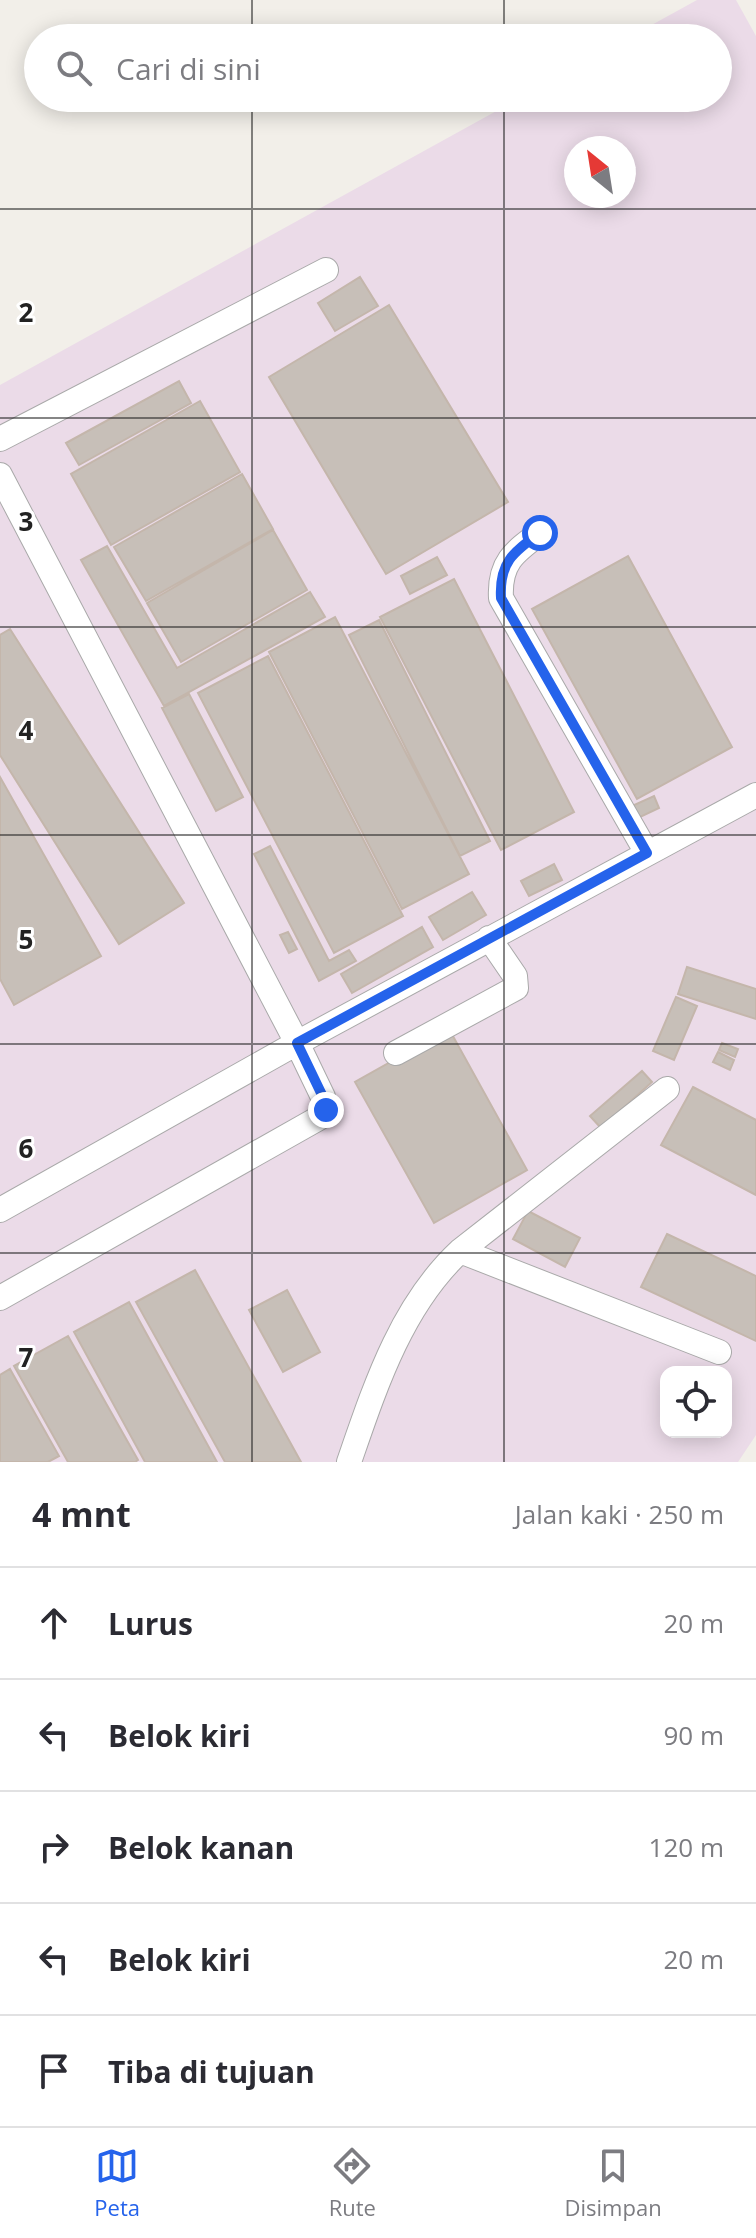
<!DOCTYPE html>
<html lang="id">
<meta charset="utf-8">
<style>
:root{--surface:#fff;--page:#f7f7f7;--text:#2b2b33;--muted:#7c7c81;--line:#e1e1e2;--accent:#2563eb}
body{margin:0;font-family:"Open Sans",sans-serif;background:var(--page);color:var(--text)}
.controls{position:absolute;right:24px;bottom:24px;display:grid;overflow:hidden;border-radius:16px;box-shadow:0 4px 20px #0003}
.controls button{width:72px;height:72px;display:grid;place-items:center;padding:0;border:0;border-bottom:2px solid var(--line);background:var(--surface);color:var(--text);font:40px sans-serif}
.compass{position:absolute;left:564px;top:136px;width:72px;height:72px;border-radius:50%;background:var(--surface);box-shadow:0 4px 20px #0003;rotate:330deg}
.stop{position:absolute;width:24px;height:24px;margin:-18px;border:6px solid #2563eb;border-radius:50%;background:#fff}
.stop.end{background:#2563eb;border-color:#fff;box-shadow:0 2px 8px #0008}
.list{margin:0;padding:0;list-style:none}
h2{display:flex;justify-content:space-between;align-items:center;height:104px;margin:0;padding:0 32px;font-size:34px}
h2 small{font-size:26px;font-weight:400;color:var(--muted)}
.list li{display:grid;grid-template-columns:52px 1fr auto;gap:24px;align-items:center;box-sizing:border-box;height:112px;padding:0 32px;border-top:2px solid var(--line)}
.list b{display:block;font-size:30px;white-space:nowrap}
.list em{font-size:26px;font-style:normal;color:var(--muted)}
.icon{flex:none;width:44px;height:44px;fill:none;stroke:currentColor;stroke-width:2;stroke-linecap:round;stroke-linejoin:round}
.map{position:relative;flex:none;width:756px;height:1462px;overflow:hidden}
.search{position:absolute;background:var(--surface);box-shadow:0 4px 20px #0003;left:24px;right:24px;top:24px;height:88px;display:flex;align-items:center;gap:20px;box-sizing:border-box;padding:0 28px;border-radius:44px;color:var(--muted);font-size:30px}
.sheet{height:664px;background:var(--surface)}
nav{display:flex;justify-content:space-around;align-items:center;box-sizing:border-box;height:112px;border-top:2px solid var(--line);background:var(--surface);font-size:22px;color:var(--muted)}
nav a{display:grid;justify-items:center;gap:4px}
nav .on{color:var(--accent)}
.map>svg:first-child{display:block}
.industrial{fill:#ebdbe8;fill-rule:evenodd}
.building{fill:#c7bfb8;stroke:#c4b6ab;stroke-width:2}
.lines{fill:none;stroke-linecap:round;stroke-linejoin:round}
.minor-casing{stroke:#a9a9a9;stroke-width:26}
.minor{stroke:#fff;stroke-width:24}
.route{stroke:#2563eb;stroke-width:10}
.grid{fill:none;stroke:#222;stroke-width:2;stroke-opacity:0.55}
.grid-label{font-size:26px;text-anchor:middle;font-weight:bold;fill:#222;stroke:#fff;stroke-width:6;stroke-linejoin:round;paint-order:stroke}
</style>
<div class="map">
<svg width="756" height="1462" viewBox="0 0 756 1462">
<rect width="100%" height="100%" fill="#f2efe9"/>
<path class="industrial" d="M697 0H736L756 36V1435L738 1462H0V385L520 98H718V38H628ZM576 148H624V196H576ZM666 1372H726V1432H666Z"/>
<path class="building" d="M360 277 378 306 335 331 318 303Z
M389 305 508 502 386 574 269 377Z
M179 381 191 403 79 465 66 443Z
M200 401 240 472 111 545 71 474Z
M242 474 273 529 146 601 114 547Z
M273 530 307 590 181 662 147 603Z
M107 546 177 668 310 592 325 617 164 706 81 560Z
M628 556 732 747 637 799 532 609Z
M437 557 447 575 410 594 401 576Z
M454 579 574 812 501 850 380 617Z
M335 617 469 874 402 909 269 652Z
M379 620 490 841 460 856 349 635Z
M10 629 184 903 119 944 0 755V635Z
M268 656 403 916 334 953 198 693Z
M189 694 243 797 216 811 162 708Z
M0 777 101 956 14 1005 0 979Z
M654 796 659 808 638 818 632 806Z
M270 846 329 961 349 950 356 961 319 981 254 854Z
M554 864 562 880 529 896 521 881Z
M472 892 486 915 443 940 429 917Z
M422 927 433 947 352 993 341 974Z
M288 932 297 949 289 953 280 935Z
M687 967 756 989V1019L678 994Z
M676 997 697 1006 674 1060 653 1051Z
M449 1029 527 1170 434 1223 355 1082Z
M722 1043 738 1049 735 1057 719 1050Z
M718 1052 734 1060 730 1070 713 1062Z
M642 1071 652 1082 601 1128 590 1116Z
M693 1087 756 1120V1195L661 1145Z
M528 1211 580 1238 565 1267 513 1239Z
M667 1234 756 1276V1341L641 1287Z
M195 1270 301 1462H225L136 1302Z
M287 1290 320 1352 283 1372 249 1310Z
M129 1302 217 1462H145L74 1332Z
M68 1336 138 1460 135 1462H68L14 1366Z
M10 1369 59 1456 48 1462H0V1375Z"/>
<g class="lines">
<defs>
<path id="minor" d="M0 439 326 270
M0 475 297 1043 323 1097 326 1110 319 1118 0 1298
M540 533C514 552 499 563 501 598L647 853
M396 1053 516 988 515 976 489 938
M0 1210 297 1043 756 795
M460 1251 719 1352
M349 1462C375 1387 401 1306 460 1251L667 1089"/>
</defs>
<use href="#minor" class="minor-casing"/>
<use href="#minor" class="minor"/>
</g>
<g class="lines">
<path class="route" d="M326 1110 323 1097 297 1043 647 853 501 598C499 563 513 552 540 533"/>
</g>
<path class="grid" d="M252 0V38M504 0V38M252 98V1462M504 98V1462M0 209H756M0 418H756M0 627H756M0 835H756M0 1044H756M0 1253H756"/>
<g class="grid-label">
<text x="26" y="322">2</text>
<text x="26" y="531">3</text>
<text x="26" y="740">4</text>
<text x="26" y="949">5</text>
<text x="26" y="1158">6</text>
<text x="26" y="1367">7</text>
</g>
</svg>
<div class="controls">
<button><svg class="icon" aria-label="locate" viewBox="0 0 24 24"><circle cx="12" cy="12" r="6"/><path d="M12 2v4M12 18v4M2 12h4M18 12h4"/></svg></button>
</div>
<svg class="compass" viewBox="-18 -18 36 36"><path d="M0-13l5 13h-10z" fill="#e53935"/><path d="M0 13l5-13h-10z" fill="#7c7c81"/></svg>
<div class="stop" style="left:540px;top:533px"></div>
<div class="stop end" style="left:326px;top:1110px"></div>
<div class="search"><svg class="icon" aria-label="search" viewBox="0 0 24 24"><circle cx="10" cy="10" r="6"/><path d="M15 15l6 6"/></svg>Cari di sini</div>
</div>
<section class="sheet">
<h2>4 mnt<small>Jalan kaki · 250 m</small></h2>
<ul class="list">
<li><svg class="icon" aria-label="ahead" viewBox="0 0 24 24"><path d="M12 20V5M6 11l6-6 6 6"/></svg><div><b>Lurus</b></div><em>20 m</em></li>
<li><svg class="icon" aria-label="left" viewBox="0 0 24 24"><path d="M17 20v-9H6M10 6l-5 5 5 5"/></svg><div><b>Belok kiri</b></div><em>90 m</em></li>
<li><svg class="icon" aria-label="right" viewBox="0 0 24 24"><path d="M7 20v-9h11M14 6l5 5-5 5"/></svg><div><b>Belok kanan</b></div><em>120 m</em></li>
<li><svg class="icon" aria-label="left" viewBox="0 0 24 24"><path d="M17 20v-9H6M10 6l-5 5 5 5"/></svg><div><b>Belok kiri</b></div><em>20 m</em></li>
<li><svg class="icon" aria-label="arrive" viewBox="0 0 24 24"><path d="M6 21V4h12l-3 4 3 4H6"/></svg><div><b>Tiba di tujuan</b></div></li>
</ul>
</section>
<nav>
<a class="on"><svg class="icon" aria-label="map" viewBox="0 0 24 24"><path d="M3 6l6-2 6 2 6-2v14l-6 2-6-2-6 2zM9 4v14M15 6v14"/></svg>Peta</a>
<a><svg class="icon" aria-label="directions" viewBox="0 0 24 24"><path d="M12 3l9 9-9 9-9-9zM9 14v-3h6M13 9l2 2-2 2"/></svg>Rute</a>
<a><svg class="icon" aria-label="saved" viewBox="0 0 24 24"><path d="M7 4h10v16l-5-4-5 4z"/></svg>Disimpan</a>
</nav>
